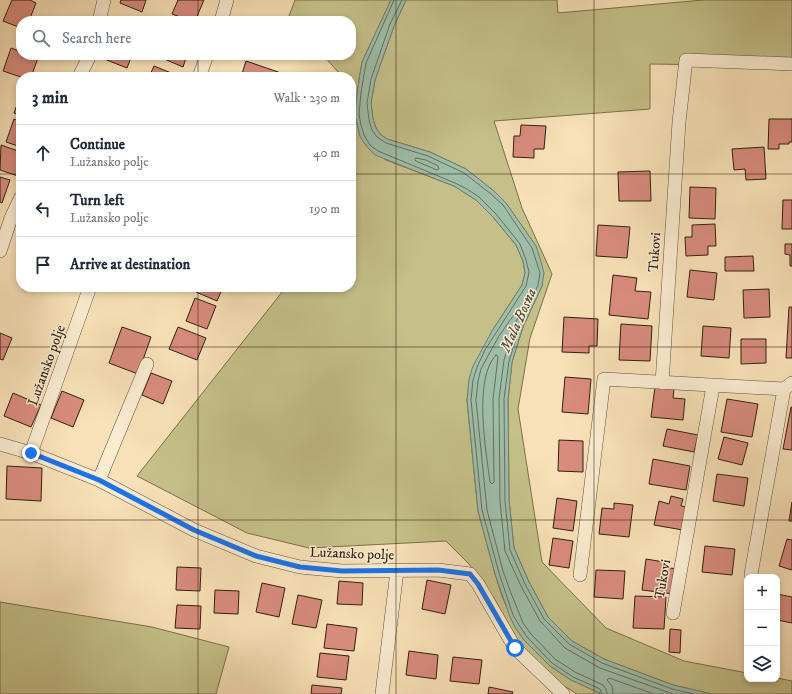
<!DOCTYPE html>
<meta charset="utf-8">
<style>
:root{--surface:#fff;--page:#f6f6f7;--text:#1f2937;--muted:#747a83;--line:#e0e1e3}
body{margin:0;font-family:"IM FELL DW Pica",serif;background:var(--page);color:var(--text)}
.controls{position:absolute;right:12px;bottom:12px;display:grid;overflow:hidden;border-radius:8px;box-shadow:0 2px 6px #0003}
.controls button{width:36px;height:36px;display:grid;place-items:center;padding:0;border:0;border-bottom:1px solid var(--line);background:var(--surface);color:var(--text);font:20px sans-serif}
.stop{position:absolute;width:12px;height:12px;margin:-9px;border:3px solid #1a73e8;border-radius:50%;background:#fff}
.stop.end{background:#1a73e8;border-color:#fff;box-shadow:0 1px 4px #0008}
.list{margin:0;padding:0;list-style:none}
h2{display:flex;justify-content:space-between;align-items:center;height:52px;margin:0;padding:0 16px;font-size:17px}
h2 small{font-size:13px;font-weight:400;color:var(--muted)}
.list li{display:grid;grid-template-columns:26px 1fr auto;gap:12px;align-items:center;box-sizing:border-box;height:56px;padding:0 16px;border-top:1px solid var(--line)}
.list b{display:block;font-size:15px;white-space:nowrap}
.list p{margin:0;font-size:13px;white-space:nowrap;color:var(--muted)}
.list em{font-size:13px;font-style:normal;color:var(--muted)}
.icon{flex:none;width:22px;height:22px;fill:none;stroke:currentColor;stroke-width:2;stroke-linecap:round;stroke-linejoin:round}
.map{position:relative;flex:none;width:792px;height:694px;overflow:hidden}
.search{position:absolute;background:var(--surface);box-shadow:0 2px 6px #0003;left:16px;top:16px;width:340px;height:44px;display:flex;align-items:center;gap:10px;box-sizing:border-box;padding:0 14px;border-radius:16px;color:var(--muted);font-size:15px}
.panel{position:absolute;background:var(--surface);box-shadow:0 2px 6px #0003;left:16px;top:72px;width:340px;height:220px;border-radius:16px}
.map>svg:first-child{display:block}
.green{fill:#c5c089;stroke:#7b704c}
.water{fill:#9ebeaa;stroke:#727e6c}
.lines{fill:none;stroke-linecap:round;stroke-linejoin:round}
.shore{stroke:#686e5d;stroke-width:1}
.building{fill:#d98c7e;stroke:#311f10}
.minor-casing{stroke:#63503a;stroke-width:14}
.minor{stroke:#faecd1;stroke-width:13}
.route{stroke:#1a73e8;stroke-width:5}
.grid{fill:none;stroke:#311f10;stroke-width:1;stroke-opacity:0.55}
.labels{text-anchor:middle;stroke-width:3;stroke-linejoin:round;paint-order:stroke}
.street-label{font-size:14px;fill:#311f10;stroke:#faecd1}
.water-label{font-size:15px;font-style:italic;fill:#524f3e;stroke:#faecd1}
</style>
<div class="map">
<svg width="792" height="694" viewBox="0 0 792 694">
<rect width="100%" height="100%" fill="#f8e1b8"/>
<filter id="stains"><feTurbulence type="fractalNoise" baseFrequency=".005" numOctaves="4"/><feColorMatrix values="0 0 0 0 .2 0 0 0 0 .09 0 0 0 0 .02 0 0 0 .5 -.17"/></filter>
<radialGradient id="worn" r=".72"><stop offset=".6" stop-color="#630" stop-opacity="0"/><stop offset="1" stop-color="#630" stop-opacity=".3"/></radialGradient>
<path class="green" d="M295 0H391L362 62 359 79 355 115 360 136 367 147 386 160 454 186 476 200 493 217 516 245 523 261 525 273 522 285 492 331 467 400 478 511 495 574 502 596 515 627 524 640 550 666 571 680 602 694H577L551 678 519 643 494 598 484 585 469 564 446 541 309 548 247 533 137 476 286 287H351V77H339V73L323 55H351V21H293L289 16Z
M406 0H557L558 13 703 0H792V66L650 64V109L494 121 522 208 552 274 530 338 518 409 542 562 606 628 684 661 747 673V679L777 678 792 681V694H712L673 685 604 659 572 641 548 617 529 582 514 548 509 500 508 400 512 362 523 327 542 286 536 246 506 203 494 191 466 169 430 152 387 139 380 134 376 128 373 119 371 103 375 80 394 26Z
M0 602 152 627 229 647 216 694H0Z"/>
<path class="water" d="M391 0H406L394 26 375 80 371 103 373 119 376 128 380 134 387 139 430 152 466 169 494 191 506 203 536 246 540 258 544 273 542 286 523 327 512 362 508 400 509 500 514 548 529 582 548 617 572 641 604 659 673 685 712 694H602L571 680 550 666 524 640 515 627 510 617 495 574 478 511 467 400 469 379 473 366 492 331 522 285 525 273 523 261 516 245 493 217 476 200 454 186 375 155 367 147 360 136 355 115 357 93 362 62Z"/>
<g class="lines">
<path class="shore" d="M394 0 366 63 361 93 359 114 361 125 364 135 370 145 378 151 455 183 467 189 479 197 496 214 520 244 526 260 529 272 526 286 485 350 477 367 473 380 471 400 482 510 499 573 513 615 519 625 527 637 552 663 573 677 600 689 602 694
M402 0 390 24 371 79 367 103 369 120 372 130 377 137 386 143 428 156 464 173 491 194 503 205 532 248 540 273 538 285 520 326 509 361 504 399 505 501 510 550 525 584 544 619 569 644 602 663 672 689 694 694
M416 158 426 160 438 166 439 169 437 170 416 161 415 160Z
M496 355 498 357 493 399 494 482 492 484 490 482C486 451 473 379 496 355Z
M607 694 606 689 603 685 575 672 555 659 531 634 523 623 511 593 503 571 487 510 476 400 478 381 481 369 490 352 499 336 518 309 521 311 515 324 504 360 499 399 500 501 505 551 521 586 540 621 565 648 600 668 673 694
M613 694 612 686 607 680 609 678 654 694"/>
</g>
<path class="building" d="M12 0H30L36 3 29 21H21V28L3 21Z
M121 0H146L142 12 120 3Z
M178 0H204L195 21H191L172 14Z
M11 48 21 52V55H30L38 58 31 77H21L3 71Z
M100 55H132L127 68 99 57Z
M163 55H187L183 67 162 58Z
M246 61 284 74 283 77H241Z
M154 66 181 77H149Z
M21 94V116L14 113Z
M14 119 21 122V147L6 142Z
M769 119H792V142H789V144H779V149H768Z
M521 125 546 126 544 149H534V158L513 157 514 136H520Z
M1 145 21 152V177L0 170Z
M764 147 766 179 746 180 745 169 734 170 732 149Z
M650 171 651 201H619L618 172Z
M0 177 10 180 2 203 0 202Z
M690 187 716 188 715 219 689 218Z
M783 200H792V229H782Z
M715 224 716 246H708V255L686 256 685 237H692V225Z
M598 225 630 227 627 258 596 256Z
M21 226V239L17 237Z
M785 244H792V266H790V255L785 254Z
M753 256 754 271H725V257Z
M690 270 717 273 714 300 687 297Z
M613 275 637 278 635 291 651 292 648 319 609 315Z
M198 287H223L217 301 196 292Z
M769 289 770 317 744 318 743 290Z
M195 298 216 306 207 329 186 321Z
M789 307H792V358H786Z
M564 317 598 319 597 346H589V353L562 352Z
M621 324 652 326 650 361 619 360Z
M703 326 731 328 729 358 701 356Z
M122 327 151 337 138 374 109 363Z
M178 327 206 338 197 360 169 349Z
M0 333 12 338 3 360 0 359Z
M741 339H766V363L741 364Z
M151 373 172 381 163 404 142 395Z
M565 377 591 379 588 414 562 412Z
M655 387 674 389 673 398 685 399 683 420 651 417Z
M62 391 84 400 73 427 51 418Z
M13 393 41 405 31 427 4 416Z
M727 399 758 404 752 437 721 432Z
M791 407H792V450L783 449Z
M667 429 698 435 694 452 663 446Z
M724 437 748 443 742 465 718 459Z
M559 440 583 441V472L558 471Z
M653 459 690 466 686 490 649 484Z
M7 466 42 468 41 501 6 499Z
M717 474 748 478 744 506 713 501Z
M671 496 683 499 681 506 687 507 683 530 654 525 659 501 669 504Z
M557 498 577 501 573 531 553 528Z
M792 502V521H789Z
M614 503 633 505 629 537 599 534 602 508 614 509Z
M553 538 573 541 569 568 549 565Z
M787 539 792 540V570L779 566Z
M705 546 735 549 732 575 702 572Z
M646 559 664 562V567L677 569 674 594 642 590Z
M177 567 201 568 200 591 176 590Z
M596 570 625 571 623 599 594 597Z
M427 580 451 585 445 614 422 609Z
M339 581 363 583 362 605 337 604Z
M262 583 285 588 279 617 256 612Z
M215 590 239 591 238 614 214 613Z
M777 594 792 597V623L777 620Z
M298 595 322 600 316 628 292 624Z
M635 596 666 597 664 629 633 628Z
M177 605 201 606 200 629 175 628Z
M327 624 357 628 354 651 324 648Z
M670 629 681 630 680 653 669 652Z
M409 651 438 655 436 679 406 675Z
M320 653 349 656 346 680 317 677Z
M453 657 482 660 479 684 450 681Z
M312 685 342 688 341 694H311Z
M489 687 513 692 512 694H488Z"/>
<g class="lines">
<defs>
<path id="minor" d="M99 21 104 0
M221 21 227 0
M79 77 90 55
M199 77 207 55
M0 251 11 218 21 197
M662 383 679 122 686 60 792 64
M0 444 31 453 99 480 194 530 256 556 300 567 342 571 438 570 470 574 478 584 515 648 563 694
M31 453 90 287
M99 480 147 364
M751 574 784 389
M580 575 604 379 784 389 792 383
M673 613 713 386
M382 694 397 571"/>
</defs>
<use href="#minor" class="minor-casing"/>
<use href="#minor" class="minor"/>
</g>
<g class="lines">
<path class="route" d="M31 453 99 480 194 530 256 556 300 567 342 571 438 570 470 574 478 584 515 648"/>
</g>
<path class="grid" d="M198 0V21M396 0V694M594 0V694M198 55V77M0 174H21M351 174H792M198 287V694M0 347H792M0 520H792"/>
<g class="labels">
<g class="street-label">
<text transform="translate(654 252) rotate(-86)" y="5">Tukovi</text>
<text transform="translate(46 365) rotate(-70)" y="5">Lužansko polje</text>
<text transform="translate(352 553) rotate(2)" y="5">Lužansko polje</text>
<text transform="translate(662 579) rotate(-80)" y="5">Tukovi</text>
</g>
<g class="water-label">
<text transform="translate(518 320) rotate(-66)" y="5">Mala Bosna</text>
</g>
</g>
<rect width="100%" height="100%" filter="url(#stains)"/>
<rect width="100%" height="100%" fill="url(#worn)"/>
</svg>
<div class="controls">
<button>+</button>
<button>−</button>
<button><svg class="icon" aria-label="layers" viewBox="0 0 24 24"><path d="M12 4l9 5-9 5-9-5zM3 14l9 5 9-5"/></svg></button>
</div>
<div class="stop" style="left:515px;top:648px"></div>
<div class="stop end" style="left:31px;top:453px"></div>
<div class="search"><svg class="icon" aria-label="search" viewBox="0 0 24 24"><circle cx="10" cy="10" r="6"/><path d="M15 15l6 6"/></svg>Search here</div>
<section class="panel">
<h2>3 min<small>Walk · 230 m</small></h2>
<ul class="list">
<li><svg class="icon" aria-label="ahead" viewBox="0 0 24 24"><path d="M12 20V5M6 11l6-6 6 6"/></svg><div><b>Continue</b><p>Lužansko polje</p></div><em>40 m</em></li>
<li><svg class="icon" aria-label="left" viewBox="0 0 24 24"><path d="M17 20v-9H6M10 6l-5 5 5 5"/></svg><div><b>Turn left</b><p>Lužansko polje</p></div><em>190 m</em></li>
<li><svg class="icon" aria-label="arrive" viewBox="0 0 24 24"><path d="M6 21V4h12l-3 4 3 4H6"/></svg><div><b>Arrive at destination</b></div></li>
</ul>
</section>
</div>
